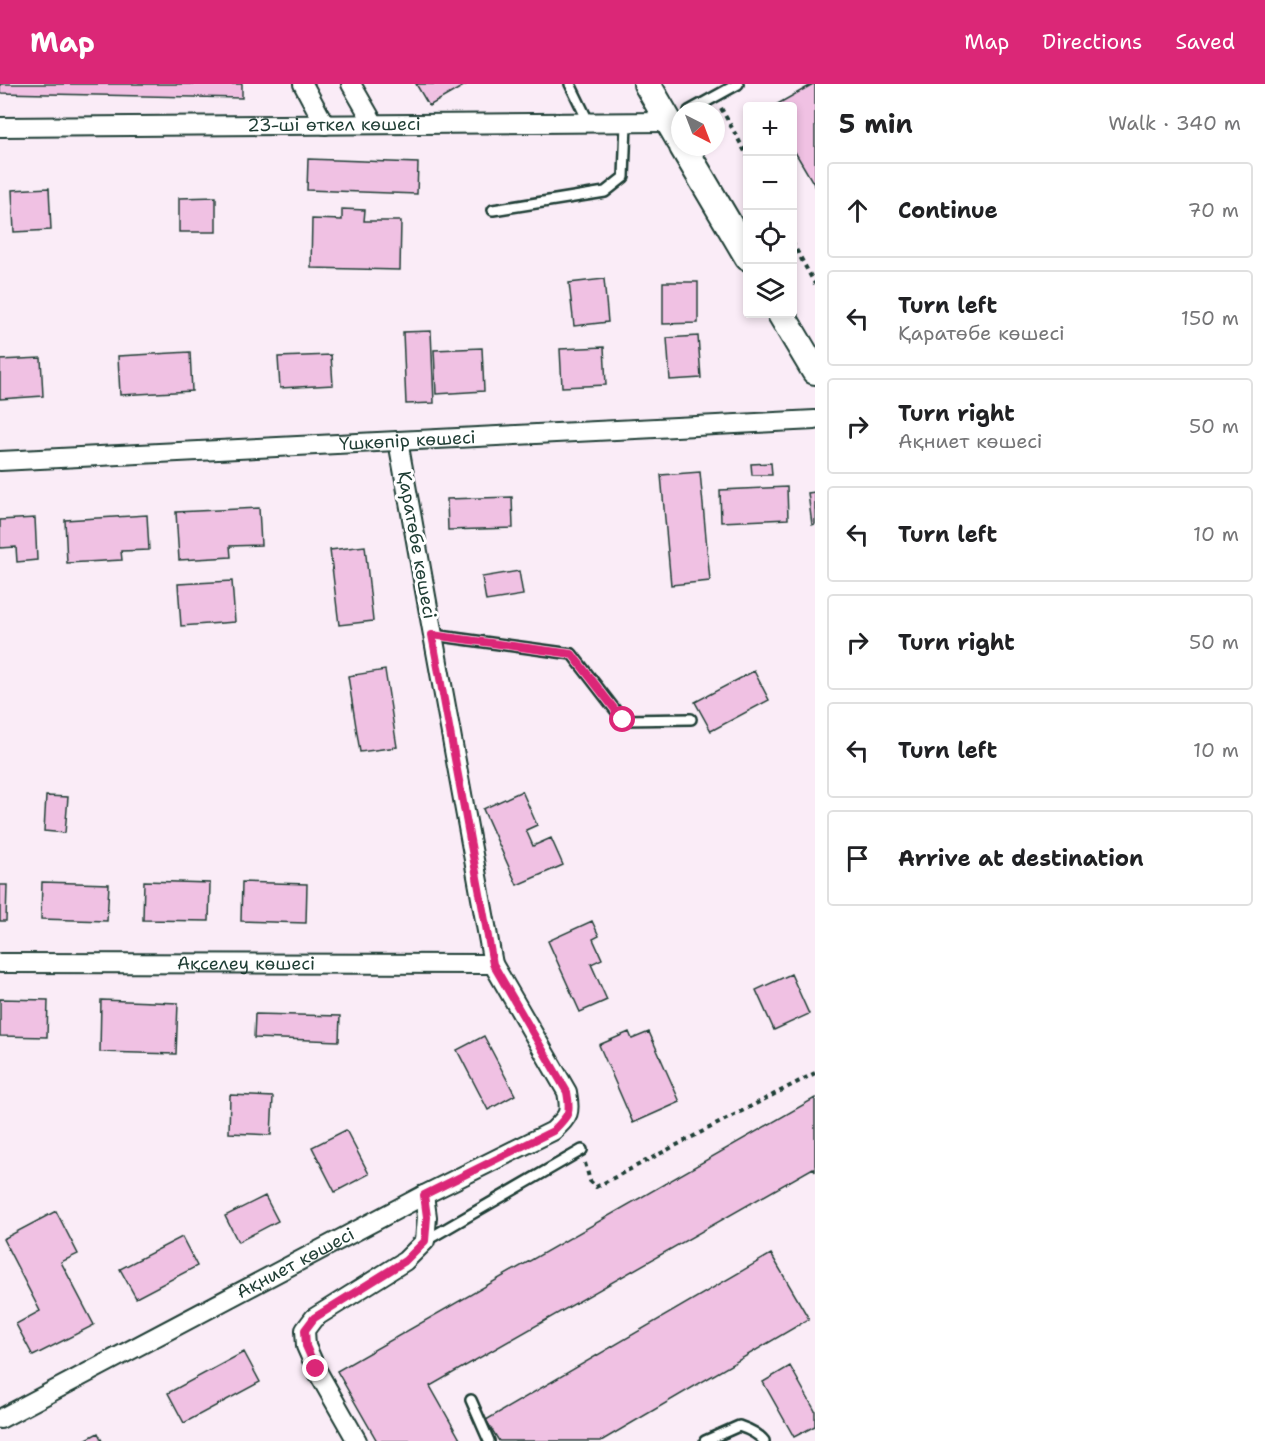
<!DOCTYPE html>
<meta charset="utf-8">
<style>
:root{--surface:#fff;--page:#f6f6f6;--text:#202124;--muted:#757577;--line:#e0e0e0;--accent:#db2777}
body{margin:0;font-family:"Shantell Sans",sans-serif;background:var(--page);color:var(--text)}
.controls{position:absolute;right:18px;top:18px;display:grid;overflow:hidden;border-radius:6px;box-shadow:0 3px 9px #0003}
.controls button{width:54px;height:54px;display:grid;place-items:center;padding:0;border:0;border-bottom:2px solid var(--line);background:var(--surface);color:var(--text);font:30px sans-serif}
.compass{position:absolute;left:671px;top:18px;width:54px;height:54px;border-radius:50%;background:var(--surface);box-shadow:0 3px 9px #0003;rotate:138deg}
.stop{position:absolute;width:18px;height:18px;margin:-14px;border:4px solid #db2777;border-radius:50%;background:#fff}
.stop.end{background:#db2777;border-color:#fff;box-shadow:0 2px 6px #0008}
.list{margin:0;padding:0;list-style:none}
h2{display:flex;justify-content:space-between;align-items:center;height:78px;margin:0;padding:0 24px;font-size:26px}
h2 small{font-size:20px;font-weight:400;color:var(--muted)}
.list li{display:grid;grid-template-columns:39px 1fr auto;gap:18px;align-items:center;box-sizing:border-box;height:96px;margin:0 12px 12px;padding:0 12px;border:2px solid var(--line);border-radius:6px}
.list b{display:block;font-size:22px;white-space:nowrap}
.list p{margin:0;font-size:20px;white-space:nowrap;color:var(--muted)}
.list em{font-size:20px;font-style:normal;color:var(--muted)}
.icon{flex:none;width:33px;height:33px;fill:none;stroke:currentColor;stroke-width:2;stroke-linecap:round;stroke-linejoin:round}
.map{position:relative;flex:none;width:815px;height:1357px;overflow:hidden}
header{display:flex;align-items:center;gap:36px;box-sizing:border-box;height:84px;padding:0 30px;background:var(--accent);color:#fff}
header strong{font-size:28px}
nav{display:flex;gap:33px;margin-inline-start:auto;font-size:21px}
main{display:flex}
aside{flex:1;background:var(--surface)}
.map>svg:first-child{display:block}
.building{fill:#f0c1e3;stroke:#1f3d34;stroke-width:1.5}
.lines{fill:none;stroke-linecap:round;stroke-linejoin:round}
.lane-casing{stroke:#1f3d34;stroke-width:14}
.street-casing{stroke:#1f3d34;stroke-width:22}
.secondary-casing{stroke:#1f3d34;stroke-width:30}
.path{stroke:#1f3d34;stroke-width:4;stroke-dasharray:4.5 4.5;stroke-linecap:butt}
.lane{stroke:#fff;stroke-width:9}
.street{stroke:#fff;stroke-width:18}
.secondary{stroke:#fff;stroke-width:26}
.route{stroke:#db2777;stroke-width:8}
.labels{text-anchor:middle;stroke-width:6;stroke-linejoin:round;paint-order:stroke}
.street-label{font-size:18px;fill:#1f3d34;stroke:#fff}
</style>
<header>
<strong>Map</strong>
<nav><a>Map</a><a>Directions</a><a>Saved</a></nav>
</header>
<main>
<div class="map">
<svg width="815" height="1357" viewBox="0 0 815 1357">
<rect width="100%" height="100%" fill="#faecf7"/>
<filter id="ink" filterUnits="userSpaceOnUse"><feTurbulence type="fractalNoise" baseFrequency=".0167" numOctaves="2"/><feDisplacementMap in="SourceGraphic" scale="12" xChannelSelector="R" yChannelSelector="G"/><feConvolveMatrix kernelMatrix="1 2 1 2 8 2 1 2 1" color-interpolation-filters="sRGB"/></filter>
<g filter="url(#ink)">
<path class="building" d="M0 0H242V14L0 9Z
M416 0H467L429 22Z
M813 0H815V102L792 63V22H774Z
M308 75 418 79 417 110 307 106Z
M49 104 51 146 14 148 12 106Z
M216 113V148H179V114Z
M342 125 365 126 364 137H401L400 186 311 184 312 135 342 136Z
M604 195 608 238 574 242 569 199Z
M663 198H698V239L663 240Z
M431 247 434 319 406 320 403 248Z
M698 252 701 294 670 296 667 254Z
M604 263 606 301 562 303 560 265Z
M482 264 484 307 436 310 434 266Z
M190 268 192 307 120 311 118 272Z
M331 271 333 301 280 304 278 273Z
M41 274 43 312 0 315V276Z
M771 379 772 391H752L751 380Z
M700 388 710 497 671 501 661 391Z
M787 403 788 435 721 438 720 406Z
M815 408V440L812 441 808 409Z
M512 413 513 444 448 446 447 415Z
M259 424 261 461 230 462 231 473 179 476 176 428Z
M147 431 149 466 121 467 122 476 67 479 65 436Z
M35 434 37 476 17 478 16 463 0 464V436Z
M365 462 373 537 339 541 330 466Z
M519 487 523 511 486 517 482 493Z
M232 497 235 538 181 542 178 500Z
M385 586 397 663 360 668 348 592Z
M754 587 769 616 711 647 695 618Z
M522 707 537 741 526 746 533 762 551 754 563 781 517 801 483 725Z
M46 712 68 713 65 749 44 747Z
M144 797 210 799 209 837 143 836Z
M42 798 109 800 107 837 41 835Z
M242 798 307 800 306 839 241 837Z
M0 801H7L6 837H0Z
M592 837 599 852 593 855 602 875 591 880 607 916 580 928 548 857Z
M791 890 809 930 774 946 756 906Z
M0 915 48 916 47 953 0 952Z
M101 916 178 919 176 970 100 968Z
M255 930 340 932 339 957 254 954Z
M629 948 632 955 649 948 680 1018 633 1039 599 961Z
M484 952 515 1011 488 1026 457 966Z
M230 1011 273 1013 271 1051 229 1049Z
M815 1014V1088L813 1084 430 1302 461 1357H377L337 1287Z
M346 1046 369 1090 335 1108 312 1063Z
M265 1112 278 1137 238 1158 225 1132Z
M56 1127 78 1170 61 1178 94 1241 33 1272 16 1240 40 1227 3 1155Z
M182 1153 197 1182 136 1214 120 1185Z
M771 1170 809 1235 601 1357H499L486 1336Z
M244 1268 260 1298 184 1339 168 1309Z
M790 1282 815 1327V1342L794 1353 763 1298Z
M98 1349 102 1357H83Z"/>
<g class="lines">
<defs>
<path id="lane" d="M570 0 589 39
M689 27 738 0
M493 126 605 108 624 93 626 39
M433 551 572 570 623 636 691 635
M425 1157 582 1066
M471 1316 489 1357
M705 1357 739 1342C748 1345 758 1349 764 1357"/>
<g id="street">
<path d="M303 0 325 41"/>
<path d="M351 0 374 40"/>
<path id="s1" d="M0 43 669 38"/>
<path id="s2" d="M0 377 815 336"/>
<path id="s3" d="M0 879 493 880"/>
<path id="s4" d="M0 1335 424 1111 553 1047C569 1031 571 1030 567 1008L493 880 433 551 398 357"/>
<path d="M357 1357 316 1285 306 1262 305 1246 314 1234 405 1177 425 1157 427 1133 424 1111"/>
</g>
<path id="secondary" d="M647 0 680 57
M683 63 748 173
M781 230 815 287"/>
</defs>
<use href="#lane" class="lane-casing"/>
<use href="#street" class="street-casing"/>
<use href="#secondary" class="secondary-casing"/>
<path class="path" d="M721 24 748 73
M792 158 815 200
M585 1079 590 1097 596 1103 815 989"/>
<use href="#lane" class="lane"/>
<use href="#street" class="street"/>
<use href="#secondary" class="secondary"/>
</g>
</g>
<g class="lines" filter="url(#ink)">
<path class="route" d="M316 1285 306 1262 305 1246 314 1234 405 1177 425 1157 427 1133 424 1111 553 1047C569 1031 571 1030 567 1008L493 880 432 551 572 570 623 636"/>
</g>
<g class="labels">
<g class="street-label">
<text dy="6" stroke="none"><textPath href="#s1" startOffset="334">23-ші өткел көшесі</textPath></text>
<text dy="6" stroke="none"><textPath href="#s2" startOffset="408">Үшкөпір көшесі</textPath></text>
<text transform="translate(417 461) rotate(80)" y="6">Қаратөбе көшесі</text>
<text dy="6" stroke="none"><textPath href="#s3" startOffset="246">Ақселеу көшесі</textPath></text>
<text dy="6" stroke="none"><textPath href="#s4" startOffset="334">Ақниет көшесі</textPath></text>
</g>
</g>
</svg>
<div class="controls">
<button>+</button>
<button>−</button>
<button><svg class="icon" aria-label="locate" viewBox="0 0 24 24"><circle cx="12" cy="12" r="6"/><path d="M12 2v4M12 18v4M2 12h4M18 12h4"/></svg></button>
<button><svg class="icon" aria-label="layers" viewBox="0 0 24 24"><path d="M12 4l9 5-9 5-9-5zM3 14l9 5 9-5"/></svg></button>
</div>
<svg class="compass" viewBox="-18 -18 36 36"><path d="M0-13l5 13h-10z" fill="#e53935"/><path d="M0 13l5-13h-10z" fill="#757577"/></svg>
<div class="stop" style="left:623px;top:636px"></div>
<div class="stop end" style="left:316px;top:1285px"></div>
</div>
<aside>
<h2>5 min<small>Walk · 340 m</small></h2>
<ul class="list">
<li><svg class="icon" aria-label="ahead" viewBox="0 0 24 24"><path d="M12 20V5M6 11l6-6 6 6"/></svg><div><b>Continue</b></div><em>70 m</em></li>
<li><svg class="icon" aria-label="left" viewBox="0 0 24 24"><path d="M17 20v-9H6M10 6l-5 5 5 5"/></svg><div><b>Turn left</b><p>Қаратөбе көшесі</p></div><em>150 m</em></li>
<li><svg class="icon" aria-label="right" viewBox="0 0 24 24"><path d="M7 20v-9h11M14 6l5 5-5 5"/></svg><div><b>Turn right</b><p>Ақниет көшесі</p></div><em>50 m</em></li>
<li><svg class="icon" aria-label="left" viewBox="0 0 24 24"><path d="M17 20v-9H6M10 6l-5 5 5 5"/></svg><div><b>Turn left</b></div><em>10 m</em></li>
<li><svg class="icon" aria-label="right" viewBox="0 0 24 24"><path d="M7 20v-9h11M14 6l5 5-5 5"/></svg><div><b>Turn right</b></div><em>50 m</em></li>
<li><svg class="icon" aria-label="left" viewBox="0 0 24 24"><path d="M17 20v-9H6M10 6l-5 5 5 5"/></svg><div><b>Turn left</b></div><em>10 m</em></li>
<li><svg class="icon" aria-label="arrive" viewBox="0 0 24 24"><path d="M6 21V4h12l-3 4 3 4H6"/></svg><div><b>Arrive at destination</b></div></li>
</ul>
</aside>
</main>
